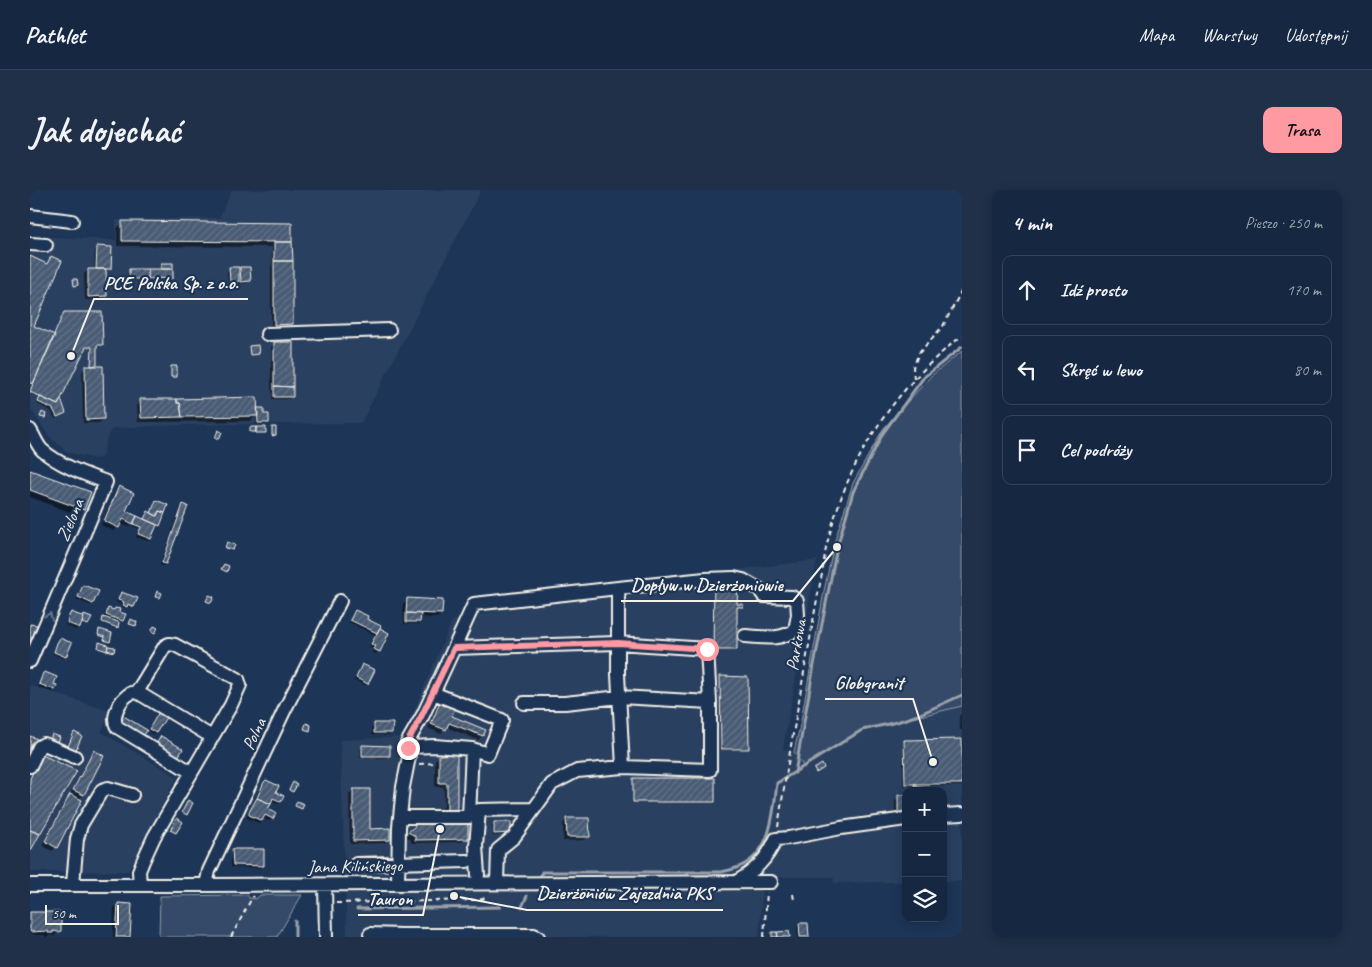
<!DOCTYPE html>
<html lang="pl">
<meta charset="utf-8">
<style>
:root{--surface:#162841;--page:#1f3048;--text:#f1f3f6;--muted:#9ea6b1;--line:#35445a;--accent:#ff9aa2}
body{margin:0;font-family:Caveat,sans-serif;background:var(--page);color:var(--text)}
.controls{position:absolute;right:15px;bottom:15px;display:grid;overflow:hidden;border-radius:10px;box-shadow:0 2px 12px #0003}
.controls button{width:45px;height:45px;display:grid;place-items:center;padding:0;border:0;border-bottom:1px solid var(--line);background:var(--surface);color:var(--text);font:25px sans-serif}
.scale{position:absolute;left:15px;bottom:12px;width:74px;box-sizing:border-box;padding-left:5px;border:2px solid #f4f1e8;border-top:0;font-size:14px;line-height:18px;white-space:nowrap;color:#f4f1e8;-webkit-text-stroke:4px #1d3557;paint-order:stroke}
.stop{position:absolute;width:15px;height:15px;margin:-11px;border:4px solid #ff9aa2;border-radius:50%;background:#fff}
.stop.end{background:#ff9aa2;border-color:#fff;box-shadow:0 1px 5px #0008}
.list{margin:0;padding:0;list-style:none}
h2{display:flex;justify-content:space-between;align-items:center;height:65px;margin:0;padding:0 20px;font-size:21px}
h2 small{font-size:16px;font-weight:400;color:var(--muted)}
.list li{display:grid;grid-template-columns:32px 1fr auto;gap:15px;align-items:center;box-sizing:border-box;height:70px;margin:0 10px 10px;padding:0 10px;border:1px solid var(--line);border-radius:10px}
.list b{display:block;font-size:19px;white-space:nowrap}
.list em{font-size:16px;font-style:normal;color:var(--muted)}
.icon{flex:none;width:28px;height:28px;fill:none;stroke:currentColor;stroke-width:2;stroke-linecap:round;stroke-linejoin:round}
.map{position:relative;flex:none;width:932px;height:747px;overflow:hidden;border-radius:10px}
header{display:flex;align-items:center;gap:30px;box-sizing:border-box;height:70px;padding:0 25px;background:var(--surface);border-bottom:1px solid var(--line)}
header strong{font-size:24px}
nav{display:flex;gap:28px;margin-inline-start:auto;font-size:18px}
.intro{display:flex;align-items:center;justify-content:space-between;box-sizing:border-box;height:120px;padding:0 30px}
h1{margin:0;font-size:35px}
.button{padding:12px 22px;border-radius:10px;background:var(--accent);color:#111;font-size:18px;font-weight:700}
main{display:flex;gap:30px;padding:0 30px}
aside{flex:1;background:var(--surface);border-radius:10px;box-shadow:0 2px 12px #0003}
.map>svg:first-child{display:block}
.built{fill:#2a4060}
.green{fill:#354a67;stroke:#949ea8}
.shadow{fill:#0007}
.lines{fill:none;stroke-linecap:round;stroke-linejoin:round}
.stream{stroke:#9aa2ab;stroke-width:3}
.building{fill:url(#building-hatch);stroke:#f4f1e8}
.minor-casing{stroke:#f4f1e8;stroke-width:16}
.path{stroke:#f4f1e8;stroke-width:2;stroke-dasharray:5 4;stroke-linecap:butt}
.minor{stroke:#1d3557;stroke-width:12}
.oneway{stroke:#68778a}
.route{stroke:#ff9aa2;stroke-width:6}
.labels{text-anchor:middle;stroke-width:4.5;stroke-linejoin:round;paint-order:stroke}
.street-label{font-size:18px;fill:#f4f1e8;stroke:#1d3557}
.leader{fill:none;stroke:#f4f1e8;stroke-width:2}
.callout-dot{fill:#f4f1e8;stroke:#1d3557;stroke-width:2}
.callout-label{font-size:19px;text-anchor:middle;font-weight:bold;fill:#f4f1e8;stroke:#1d3557;stroke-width:4.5;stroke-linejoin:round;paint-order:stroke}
</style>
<header>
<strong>Pathlet</strong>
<nav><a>Mapa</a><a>Warstwy</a><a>Udostępnij</a></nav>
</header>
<div class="intro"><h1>Jak dojechać</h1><a class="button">Trasa</a></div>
<main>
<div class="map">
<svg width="932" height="747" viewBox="0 0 932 747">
<defs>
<pattern id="building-hatch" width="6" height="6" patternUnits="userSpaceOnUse" patternTransform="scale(1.25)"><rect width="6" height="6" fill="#485b74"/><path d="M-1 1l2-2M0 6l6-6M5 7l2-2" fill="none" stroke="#637388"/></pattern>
</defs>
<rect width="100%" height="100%" fill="#1d3557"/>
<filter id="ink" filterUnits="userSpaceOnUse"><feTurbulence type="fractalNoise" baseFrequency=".02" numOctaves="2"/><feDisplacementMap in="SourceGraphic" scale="10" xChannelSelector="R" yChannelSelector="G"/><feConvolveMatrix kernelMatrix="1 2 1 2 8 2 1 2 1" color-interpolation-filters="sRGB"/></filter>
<g filter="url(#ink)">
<path class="built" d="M202 0H451L331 233 154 235 84 238 79 242 72 267 65 269 37 262 18 245 0 218V46L86 50V30L189 28Z
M787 370 753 559 764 562 774 577 832 540 932 516V691H913V601H876V692L804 693 803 687H732V707L729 747H317L310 550 373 547 422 431 551 399Z
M0 495 82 522 71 542 147 587 98 681 0 682Z"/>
<path class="green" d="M932 161V516L832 540 774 577 764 562 771 531 794 401 805 350 823 293 853 239 901 186Z
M217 705 219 708 226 709 230 705H272L247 747H129L130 706Z"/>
<path class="shadow" d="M93 33 261 34 262 134 258 138H241V76L242 75V57L87 56V38Z
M68 57 79 79 77 81H75L76 106 72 109 55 110 54 84 58 80H64L65 60Z
M0 67 2 136 24 146 65 155 66 175 64 177 73 229 69 233H53L52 181 56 177H61V157H55L27 215 31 211 35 223 32 225 25 229 21 221 7 214 11 208 0 203 3 195 0 194Z
M132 74 142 88 139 90 97 91V83L100 81 131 80Z
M200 78 208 81 211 78 220 91 217 93 209 94V91L206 94H198L197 81Z
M245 153 262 206 259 209H242V200H241V157Z
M111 211 232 226 238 232 235 235 226 234V226L221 231 108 232 107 215Z
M0 281 53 319 48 325 0 307Z
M89 298 95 322 113 330 118 323 120 324 124 314 126 312 128 335 125 337 120 349 118 351 106 347 110 339 102 336 104 331 98 337 90 333 84 341 71 335 85 302Z
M153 316 135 374 133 376 130 375 150 318Z
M684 395 706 415 712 417 706 418 705 461 683 460Z
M54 396 62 413 60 415 47 410 51 399Z
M91 403 103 416 101 418 96 416 94 418 91 417 92 415 86 412Z
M377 410 411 424 407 428 389 427V432L387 434H374L373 414Z
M78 419 88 422 92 430 90 432H88L86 438 71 433 76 421Z
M325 422 348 439 358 444 346 464 342 462 343 459 339 457 345 445 319 432Z
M42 424 57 435 51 433 46 440 35 435 37 430Z
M28 452 35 466 33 468 23 464Z
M333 475 337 493 335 495 324 490Z
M14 484 22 495 24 499 21 502 8 497 11 487Z
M690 488H691L718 559 717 560H690Z
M410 513 420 526 452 546 448 550 416 537 411 544 398 538 406 517Z
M932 523V540H930L929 526Z
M127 526 125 542 123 544 118 541Z
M345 535 361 542 359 545H342V537Z
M875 551H932V596H886V599L893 601H880L884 596H873V553Z
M333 556 359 565 356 568H330V559Z
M64 562 73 566 53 605 48 610 26 657 22 661 12 655 36 609 41 604H40L60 566Z
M409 566 426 620 411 622V618L414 617V597H405V570Z
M604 590 683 612H603Z
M236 592 250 611 248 614 241 611 237 620 244 624 242 628 239 631 233 628 229 633 217 628V626L225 612 232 596Z
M323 600 338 640 359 649 355 653 320 654 319 604Z
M869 607H876V626H865V611Z
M537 629 558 646 554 650 533 651V633Z
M465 633 479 643 477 645 463 646 462 636Z
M385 634 436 648 432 652 381 653V650L376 646 381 641V638Z
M203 660 233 675 231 678 201 677V662Z
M88 714 99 747H83L84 718Z
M0 723 30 739 24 746 19 745 18 747H15V745H0Z
M769 734 778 747H768L767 737Z"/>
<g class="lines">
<path class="stream" d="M765 583 784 475 807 357 823 302 853 243 894 187 932 157
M511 684 512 682H691C696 681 701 680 706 678 742 666 743 624 747 593L832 540 867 532 888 525 932 505
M492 717 497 706
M327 719 470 717
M265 731V747"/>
</g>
<path class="building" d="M92 31 262 33V52L92 51Z
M244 52H262L263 71H244Z
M67 56 82 57 81 79H66Z
M0 66 17 74 21 66 32 71 4 136 25 145 3 194 0 193Z
M244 71H263V134L244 135Z
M131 73H143V79H131Z
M199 77H209V92H200Z
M210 77H220L221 91 211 92Z
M58 79H76L77 106 58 107Z
M99 79H118V89H99Z
M118 79H143V88L118 89Z
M43 89H47L48 95 44 96Z
M34 122H72L73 155H67V175L61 176 62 157H56L28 215 0 202V201Z
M244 152H263V197L244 196Z
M228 155 229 164 220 165 219 156Z
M55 176H73L74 229 56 230Z
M141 176H147V187H141Z
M244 196 263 197V207H244Z
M10 207 28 215 31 209 36 223 27 227 23 219 8 212Z
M227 207 228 226 152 227 150 213H147V209Z
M110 209H147V213H150L152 227 111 228Z
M227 218H234V224H239V233H228Z
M12 222 16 224 15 228 10 227Z
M220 237H226V242H220Z
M226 237H236V243H226Z
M242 237H246V245L242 246Z
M188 240 192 242 189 249 185 248Z
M0 280 61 302 54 320 0 300Z
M89 296 104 303 96 321 107 326 103 334 93 329 89 338 74 331Z
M126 310 138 315 135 323 129 321 127 326 121 323Z
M153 314 158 316 136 374 132 373Z
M118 321 127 326 129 321 135 323 130 336 114 329Z
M107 326 127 335 121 349 108 344 111 337 103 334Z
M197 352 205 355 203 360 195 358Z
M194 374 199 376 197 382 191 379Z
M684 392 708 393 707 414H713V417H707V460H683Z
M53 395 69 401 63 414 48 407Z
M127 401 132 403 130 408 125 407Z
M91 402 108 408 104 417 98 414 97 417 93 415 94 412 88 410Z
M179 405 184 407 181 413 176 411Z
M377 408 413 410 412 424 376 423Z
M78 418 84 420 85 418 90 419 89 422 96 424 93 431 76 425Z
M325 420 338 426 337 429 351 436 347 443 320 430Z
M41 422 54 427 50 438 37 433 39 426Z
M376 423 391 424 390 432H376Z
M54 425 62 428 58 435 52 433Z
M73 427 89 432 88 438 72 432Z
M101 429 107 432 106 436 99 434Z
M0 434 7 435 3 453 0 452Z
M124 436 128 438 125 443 121 441Z
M350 438 359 443 350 462 343 459 345 456 341 454Z
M69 439 82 443 80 452 74 450 75 447 68 445Z
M30 448 42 453 36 467 24 462 27 453Z
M69 452 78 455 77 461 68 458Z
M78 456 85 457 84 462 77 460Z
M332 474 345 480 338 494 326 488Z
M15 482 27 487 24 494 27 495 25 500 9 494 13 483Z
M690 486 718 487 719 559H691Z
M410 512 425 518 422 526 456 540 453 546 419 533 416 540 401 534Z
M129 522 137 526 126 543 119 539Z
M92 525 117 540 113 547 87 532Z
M276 533 281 535 280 541 274 539Z
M344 533H363L362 543H344Z
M44 542 52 546 45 562 37 559Z
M22 544 30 547 27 556 19 553Z
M0 546 7 549 0 568Z
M131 546 153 559 147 569 125 556Z
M932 549V594H875L874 550Z
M332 555 360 556V566H332Z
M64 560 74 566 54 605 43 600Z
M10 564 47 581 10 644 0 640V589Z
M427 564V621H417V593H409V565Z
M792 574 794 578 786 583 784 579Z
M603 588H685V612H603Z
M236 590 249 596 246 602 254 606 251 612 243 608 241 614 227 608 234 592Z
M263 592 267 595 263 602 259 600Z
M884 594H887V597L894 598V601H882V598H885Z
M323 599H340V639L360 638V650L323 651Z
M40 604 52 610 27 658 15 651Z
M868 605H876V622H868Z
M227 608 241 614 238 619 246 623 243 629 235 625 232 631 219 625V622Z
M158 610 163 613 157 625 152 622Z
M267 611 274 614 272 619 265 616Z
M147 628 153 632 146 643 140 640Z
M536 628H559L560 647H537Z
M438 632V649L385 650V646L378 642 385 636V633Z
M464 632H481V643L464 644Z
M0 640 10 644 0 662Z
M202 659H234V676L203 675Z
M88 713 102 714 100 747H86Z
M0 722H31V741L29 742 23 741V743H18V741L0 742Z
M769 733H778L779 747H770Z
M759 741 760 747H748L747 742Z
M742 742H747L748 747H742Z"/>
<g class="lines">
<defs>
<path id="minor" d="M0 26 42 31
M0 54 16 55
M237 144 359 140
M0 240C4 246 7 255 12 260 29 275 54 284 76 292L0 471
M588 398 444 414 424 458 588 453 677 459 680 512V580L593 577
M107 502 182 547
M403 503 472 530 458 564 442 559
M494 513H535L590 507 680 512
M0 576 9 557 14 554 45 567
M913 625 932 624
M370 627H439L442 559 405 556 378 557
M326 674 437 671
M448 685 446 656 449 620 504 619
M706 692C725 681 737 669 746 649L759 648 811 638 876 629
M368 693 369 637 373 597 379 567 377 553 393 525 424 458
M467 693 468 660 484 647 522 594 547 581 593 577 588 484V398L675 389 704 388 713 390 729 399 734 406 762 407 767 411 768 425 765 440C750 451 733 447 715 446
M43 694 47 649 51 635 72 600 78 598 102 605
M0 695H176L741 692
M110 695 109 681 113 671 124 647 201 515 210 495 208 489 145 455 139 454 135 456 107 502C93 502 80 525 87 537L161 582
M176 695 179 681 254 521 310 411
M295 695 296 747
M340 744 371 745V747
M371 745H504L508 747"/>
</defs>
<use href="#minor" class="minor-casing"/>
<path class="path" d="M884 189 883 177 889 163 913 136 932 100
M389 574 405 573
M748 637C757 576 768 515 779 455 783 431 787 408 792 384 794 372 795 359 799 347 819 267 866 196 932 146
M763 704 764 710
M306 713 445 710 453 709 457 706
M201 747 223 706
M734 747 737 702"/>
<use href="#minor" class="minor"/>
</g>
<defs><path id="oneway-chevron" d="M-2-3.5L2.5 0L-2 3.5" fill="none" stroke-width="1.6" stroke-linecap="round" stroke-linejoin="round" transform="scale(1.25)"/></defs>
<use class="oneway" href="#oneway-chevron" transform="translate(19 426) rotate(-67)"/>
</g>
<g class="lines" filter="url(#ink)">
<path class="route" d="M378 558 377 553 392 525 424 458 588 453 677 459"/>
</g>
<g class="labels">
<g class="street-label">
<text transform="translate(40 330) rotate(-67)" y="6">Zielona</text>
<text transform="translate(766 455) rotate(-80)" y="6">Parkowa</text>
<text transform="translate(224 544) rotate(-65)" y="6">Polna</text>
<text transform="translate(325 676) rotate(-1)" y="6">Jana Kilińskiego</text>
</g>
</g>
<path class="leader" d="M41 166L64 109H218M807 357L763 411H591M903 572L883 509H795M424 706L497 720H693M410 639L393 725H328"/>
<g class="callout-dot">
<circle cx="41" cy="166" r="5"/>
<circle cx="807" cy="357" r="5"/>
<circle cx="903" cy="572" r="5"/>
<circle cx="424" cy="706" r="5"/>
<circle cx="410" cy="639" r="5"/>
</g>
<g class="callout-label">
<text x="141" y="99">PCE Polska Sp. z o.o.</text>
<text x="677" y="401">Dopływ w Dzierżoniowie</text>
<text x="839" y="499">Globgranit</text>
<text x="595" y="709">Dzierżoniów Zajezdnia PKS</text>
<text x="360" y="715">Tauron</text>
</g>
</svg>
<div class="controls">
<button>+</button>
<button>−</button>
<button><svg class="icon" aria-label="layers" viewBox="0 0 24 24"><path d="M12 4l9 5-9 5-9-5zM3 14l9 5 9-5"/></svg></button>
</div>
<div class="scale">50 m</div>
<div class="stop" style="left:677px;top:459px"></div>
<div class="stop end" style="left:378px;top:558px"></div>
</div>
<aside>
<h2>4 min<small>Pieszo · 250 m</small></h2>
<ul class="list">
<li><svg class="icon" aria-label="ahead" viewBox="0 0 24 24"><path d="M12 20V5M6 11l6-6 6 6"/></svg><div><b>Idź prosto</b></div><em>170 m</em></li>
<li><svg class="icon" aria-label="left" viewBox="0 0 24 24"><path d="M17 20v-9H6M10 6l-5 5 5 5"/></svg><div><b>Skręć w lewo</b></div><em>80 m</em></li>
<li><svg class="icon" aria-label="arrive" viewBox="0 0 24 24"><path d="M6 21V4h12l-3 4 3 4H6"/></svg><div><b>Cel podróży</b></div></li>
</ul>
</aside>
</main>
